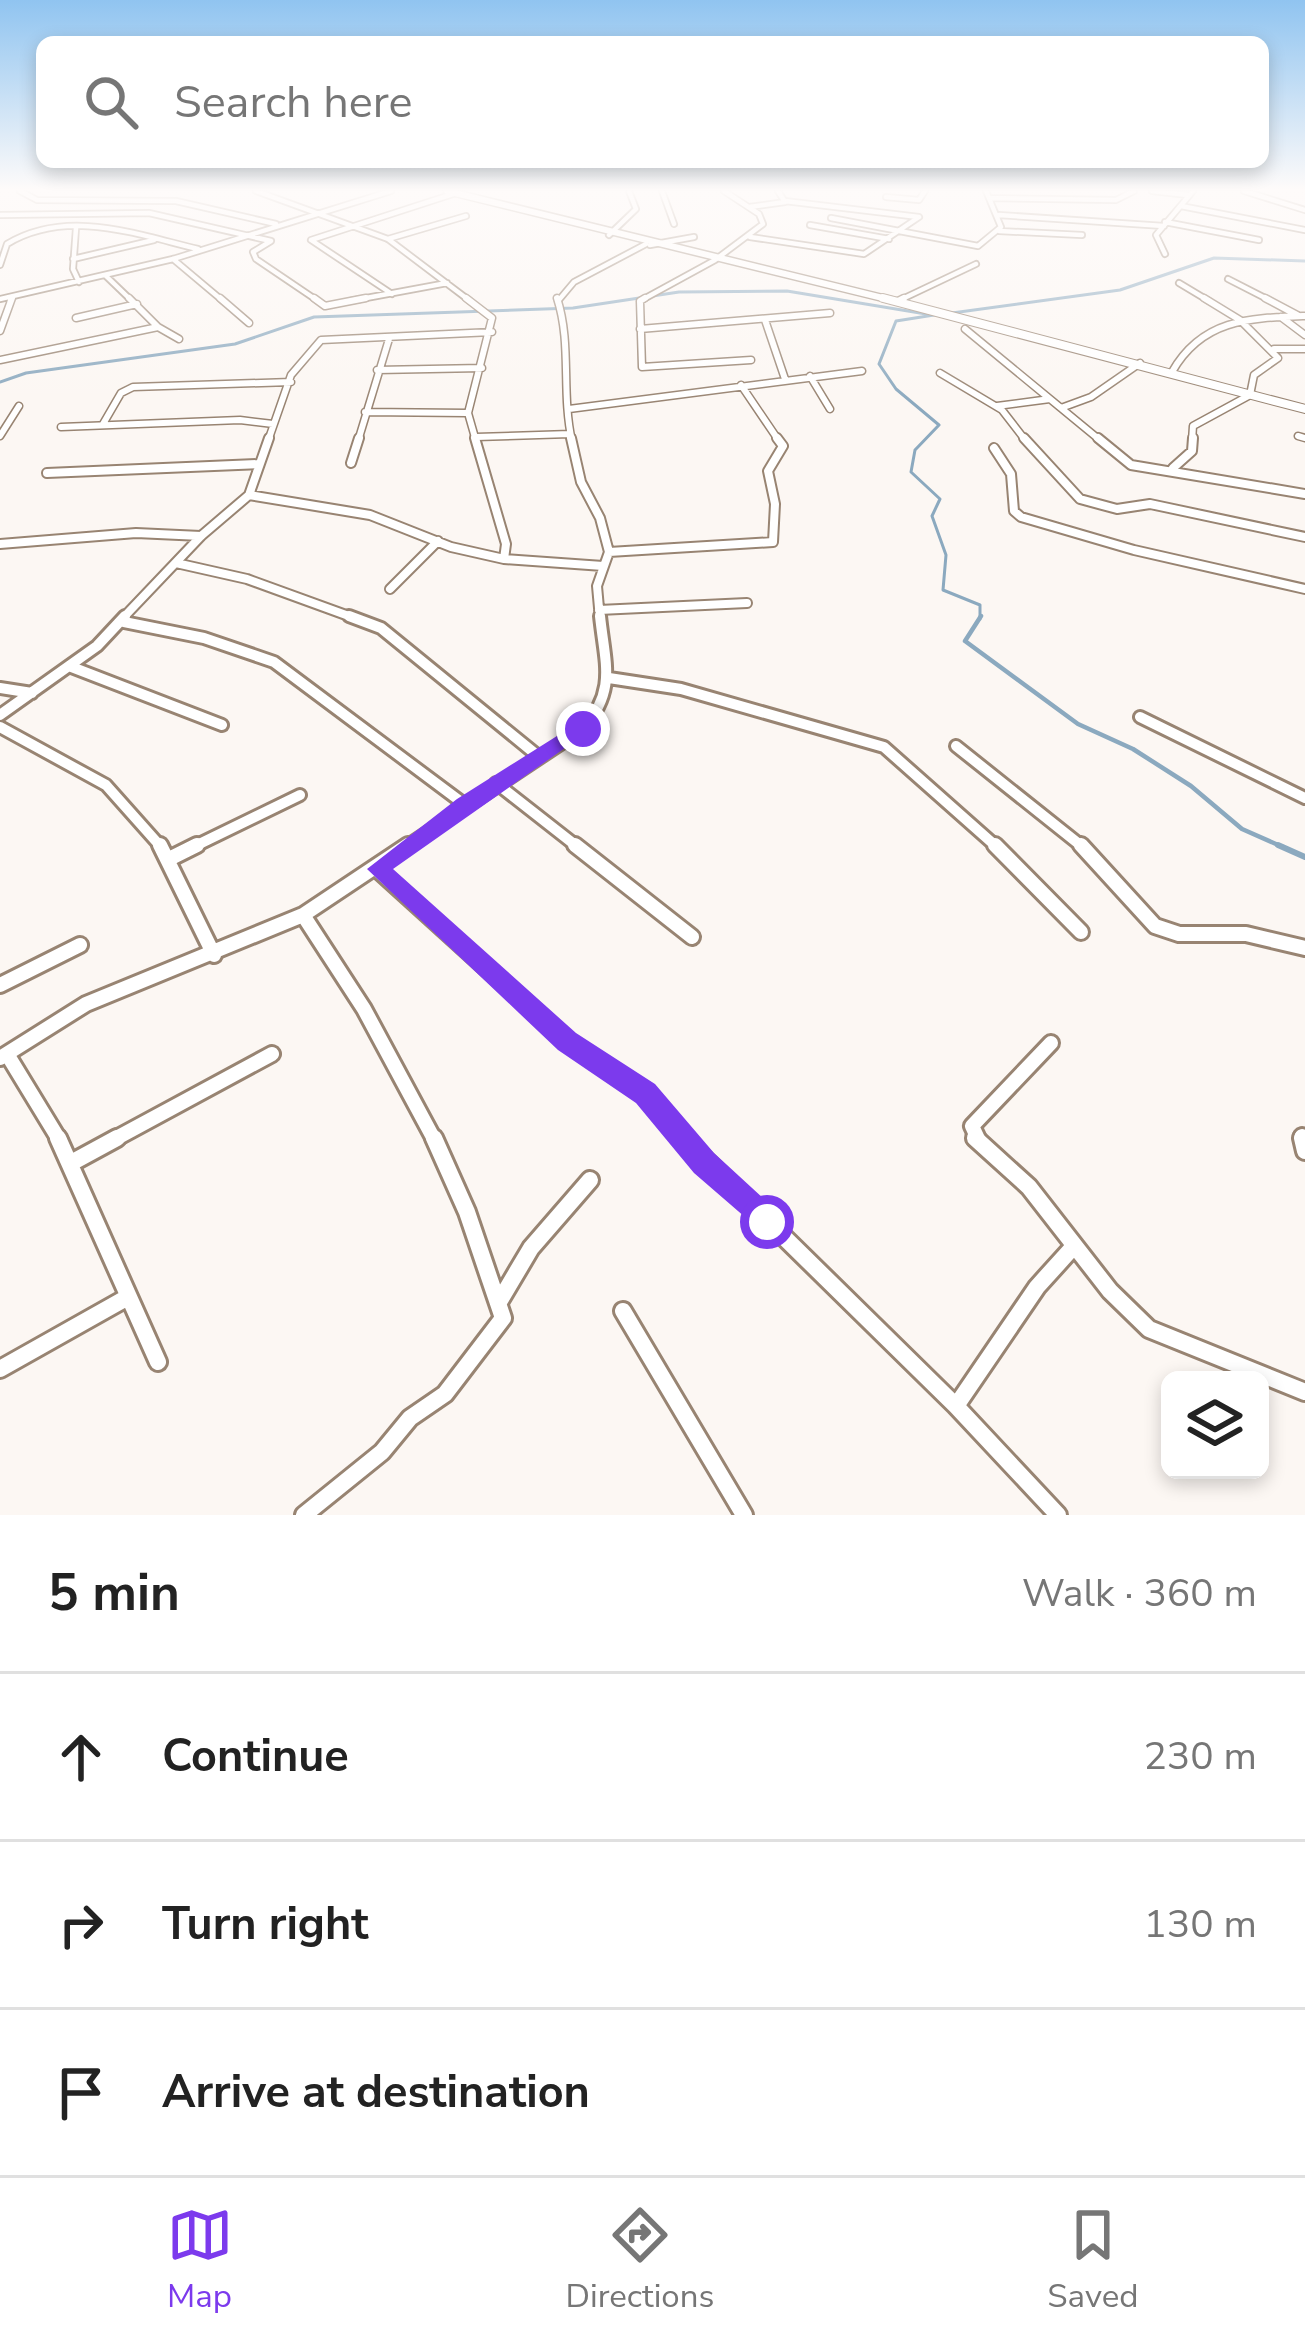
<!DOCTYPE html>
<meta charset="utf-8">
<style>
:root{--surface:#fff;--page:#f2f2f2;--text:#222;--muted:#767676;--line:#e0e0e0;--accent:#7c3aed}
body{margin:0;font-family:"Nunito Sans",sans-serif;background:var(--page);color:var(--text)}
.controls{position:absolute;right:36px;bottom:36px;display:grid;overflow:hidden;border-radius:18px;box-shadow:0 6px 18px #0003}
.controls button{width:108px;height:108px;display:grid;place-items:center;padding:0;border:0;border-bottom:3px solid var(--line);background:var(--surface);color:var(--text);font:60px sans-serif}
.stop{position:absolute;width:36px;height:36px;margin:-27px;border:9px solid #7c3aed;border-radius:50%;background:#fff}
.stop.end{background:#7c3aed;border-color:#fff;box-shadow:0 3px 12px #0008}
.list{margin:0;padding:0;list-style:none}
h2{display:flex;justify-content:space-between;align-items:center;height:156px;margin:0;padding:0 48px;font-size:51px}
h2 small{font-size:39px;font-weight:400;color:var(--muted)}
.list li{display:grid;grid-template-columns:78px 1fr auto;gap:36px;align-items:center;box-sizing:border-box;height:168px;padding:0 48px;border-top:3px solid var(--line)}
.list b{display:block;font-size:45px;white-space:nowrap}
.list em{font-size:39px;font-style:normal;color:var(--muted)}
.icon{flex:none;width:66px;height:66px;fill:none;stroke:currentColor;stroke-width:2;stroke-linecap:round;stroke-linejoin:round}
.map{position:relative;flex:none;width:1305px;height:1515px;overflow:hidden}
.search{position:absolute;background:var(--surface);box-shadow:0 6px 18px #0003;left:36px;right:36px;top:36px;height:132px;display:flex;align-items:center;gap:30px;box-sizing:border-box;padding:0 42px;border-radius:18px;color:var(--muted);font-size:45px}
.sheet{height:660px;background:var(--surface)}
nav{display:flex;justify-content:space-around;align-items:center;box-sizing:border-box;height:168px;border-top:3px solid var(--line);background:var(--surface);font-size:33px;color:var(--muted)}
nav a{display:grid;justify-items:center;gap:6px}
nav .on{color:var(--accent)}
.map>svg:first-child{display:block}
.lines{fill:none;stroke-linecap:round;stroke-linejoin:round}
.stream-far2{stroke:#8ba9bf;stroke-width:3}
.stream-far1{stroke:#8ba9bf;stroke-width:4.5}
.stream{stroke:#8ba9bf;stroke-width:6}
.minor-far5-casing{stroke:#988472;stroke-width:8}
.minor-far4-casing{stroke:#988472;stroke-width:9}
.minor-far3-casing{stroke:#988472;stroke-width:12}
.minor-far2-casing{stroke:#988472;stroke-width:16}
.minor-far1-casing{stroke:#988472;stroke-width:20}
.minor-casing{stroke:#988472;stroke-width:22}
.tertiary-far1-casing{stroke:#988472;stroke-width:9}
.tertiary-casing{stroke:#988472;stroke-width:10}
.minor-far5{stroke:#fff;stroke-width:4.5}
.minor-far4{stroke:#fff;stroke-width:6}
.minor-far3{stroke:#fff;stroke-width:8}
.minor-far2{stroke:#fff;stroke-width:10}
.minor-far1{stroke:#fff;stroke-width:14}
.minor{stroke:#fff;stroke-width:16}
.tertiary-far1{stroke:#fff;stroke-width:6}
.tertiary{stroke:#fff;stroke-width:8}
.route{fill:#7c3aed}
</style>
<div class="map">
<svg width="1305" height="1515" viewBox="0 0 1305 1515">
<rect width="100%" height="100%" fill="#fcf7f3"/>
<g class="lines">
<path class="stream-far2" d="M952 313 1120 290 1214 258 1305 261
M934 315 896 321 879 364 896 389 939 425 915 450 911 472 940 499 932 516 946 555 943 590 980 605V619
M0 382 26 373 235 344 314 317 573 308 679 292 787 291 926 314"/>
<path class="stream-far1" d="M981 616 965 641 1078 724 1133 749 1191 786 1242 829 1285 848"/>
<path class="stream" d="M1278 845 1305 857"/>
<defs>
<path id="minor-far5" d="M20 191 37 200 176 201 276 224
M256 191 388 239 470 301
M662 191 674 224
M1152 191 1188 195
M1244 191 1305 210
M886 197 919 200 925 191
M990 198 1116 200 1134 191
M1181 206 1305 230
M749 207 785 202 778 191
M0 215 149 213 271 241 253 252 256 259 318 301
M999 215 1164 226
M831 218 978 246 1001 227 986 191
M1165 222 1259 240
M810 225 889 239
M76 228 73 269 79 282
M999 231 1082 235
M609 235 636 209 629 191
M750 237 864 254 919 217 785 201
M388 239 466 216
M650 245 694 237
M1165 254 1156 235 1193 191
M73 259 154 240
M173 259 223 301
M0 265 7 244C67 208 135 234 198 249
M106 276 132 301
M1228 279 1271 301
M1179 283 1209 301
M392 294 311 240 456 193
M0 299 173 259 391 191
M10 301 12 297
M350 301 447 283
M558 301 574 282 646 244
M640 301 715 260 763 224 759 214 724 191
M898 301 976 264"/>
<path id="minor-far4" d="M220 298 249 323
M314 298 325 306 366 298
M466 298 492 318 468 413 476 441
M557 298C572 344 561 392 572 441
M645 298 640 301 642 367 751 360
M1265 298 1297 315
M898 301 904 298
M1281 317 1305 335
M76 318 137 304
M765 320 785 379
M158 327 179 339
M640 329 830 313
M965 329 1101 441
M0 331 12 298
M1274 349H1305
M0 360 158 327 129 298
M377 370 482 368
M1172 372C1202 319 1249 318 1305 316
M940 373 1002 410 1026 441
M810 376 830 409
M741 385 779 441
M997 406 1050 399
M1061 408 1091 397 1140 363
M569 409 862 371
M365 412 468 413
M103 424 121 393 133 387 291 382
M61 427 240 420 273 424
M0 436 19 406
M1298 436 1305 438
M476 437 570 434
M268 441 291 375 321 340 492 332
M358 441 389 339
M1192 441 1193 426 1250 395 1254 375 1278 358 1240 320 1204 298"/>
<path id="minor-far3" d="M475 438 506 544 504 559
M571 438 581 482 600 518 609 552 597 586 600 619
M1024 438 1080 499 1117 509 1150 504 1305 537
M1098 438 1131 465 1305 494
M994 448 1011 474 1014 511 1021 517 1134 550 1305 589
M351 463 359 438
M1173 468 1192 451 1193 438
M47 473 259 464
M249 495 370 515 451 547 504 559 603 566
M0 544 136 533 201 536
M609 552 773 542 775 504 768 471 783 446 777 438
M176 563 247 579 357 619
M390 589 438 541
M599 610 747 603
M122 619 201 536 249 495 269 438"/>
<path id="minor-far2" d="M349 616 381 628 538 756
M124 622 204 638 274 662 464 804
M69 666 222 725
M609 678 681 689 884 747 998 848
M0 688 32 693
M0 715 97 646 125 616
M1140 717 1305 798
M0 727 106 785 162 848
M956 746 1084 848
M496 783 579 848
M191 848 300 795
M404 848 583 729C617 690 605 664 600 616"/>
<path id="minor-far1" d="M160 845 214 955
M575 845 692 937
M995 845 1081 932
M1081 845 1155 926 1179 934H1246L1305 948
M169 859 197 845
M377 869 567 1041 646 1093 686 1141
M303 915 364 1009 435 1141
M0 985 80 945
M7 1054 60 1141
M0 1058 86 1004 303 915 408 845
M1302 1136 1303 1141
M111 1141 272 1054
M979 1141 972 1126 1051 1043"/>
<path id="minor" d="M58 1138 158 1362
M683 1138 956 1406 1058 1515
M975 1138 1029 1187 1110 1291 1149 1329 1305 1392
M1302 1138 1305 1151
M71 1163 117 1138
M499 1302 531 1248 590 1180
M623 1311 744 1515
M0 1369 128 1297
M956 1406 1037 1287 1074 1246
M304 1515 382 1452 410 1418 445 1394 503 1318 467 1212 434 1138"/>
<path id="tertiary-far1" d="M447 191 895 301"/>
<path id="tertiary" d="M883 298 1305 409"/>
</defs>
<use href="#minor-far5" class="minor-far5-casing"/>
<use href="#minor-far4" class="minor-far4-casing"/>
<use href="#minor-far3" class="minor-far3-casing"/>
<use href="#minor-far2" class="minor-far2-casing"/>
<use href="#minor-far1" class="minor-far1-casing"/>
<use href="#minor" class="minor-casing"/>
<use href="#tertiary-far1" class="tertiary-far1-casing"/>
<use href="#tertiary" class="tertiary-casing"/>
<use href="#minor-far5" class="minor-far5"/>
<use href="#minor-far4" class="minor-far4"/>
<use href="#minor-far3" class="minor-far3"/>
<use href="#minor-far2" class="minor-far2"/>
<use href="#minor-far1" class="minor-far1"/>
<use href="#minor" class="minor"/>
<use href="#tertiary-far1" class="tertiary-far1"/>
<use href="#tertiary" class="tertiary"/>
</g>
<linearGradient id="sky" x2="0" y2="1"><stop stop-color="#90c4f0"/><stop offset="0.47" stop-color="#fefbfa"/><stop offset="1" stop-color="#fefbfa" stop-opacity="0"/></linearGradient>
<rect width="1305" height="403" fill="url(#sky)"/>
<path class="route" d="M576 724 592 729 393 869 576 1033 655 1084 714 1153 777 1211 782 1222 777 1232 767 1236 694 1173 636 1103 558 1050 367 869 457 799Z"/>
</svg>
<div class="controls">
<button><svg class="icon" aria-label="layers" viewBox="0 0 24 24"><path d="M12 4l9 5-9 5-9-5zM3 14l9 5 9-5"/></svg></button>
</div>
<div class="stop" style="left:767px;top:1222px"></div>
<div class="stop end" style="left:583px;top:729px"></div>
<div class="search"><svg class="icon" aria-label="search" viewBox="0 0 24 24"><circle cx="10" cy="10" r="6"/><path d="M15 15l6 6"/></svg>Search here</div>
</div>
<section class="sheet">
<h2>5 min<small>Walk · 360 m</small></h2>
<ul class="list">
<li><svg class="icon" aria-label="ahead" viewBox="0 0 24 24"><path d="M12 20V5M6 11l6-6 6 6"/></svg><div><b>Continue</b></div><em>230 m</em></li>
<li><svg class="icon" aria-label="right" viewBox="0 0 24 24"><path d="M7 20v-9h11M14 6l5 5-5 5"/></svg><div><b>Turn right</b></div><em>130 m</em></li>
<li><svg class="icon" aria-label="arrive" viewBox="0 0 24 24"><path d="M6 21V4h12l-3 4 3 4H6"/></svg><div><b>Arrive at destination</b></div></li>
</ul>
</section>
<nav>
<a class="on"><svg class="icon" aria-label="map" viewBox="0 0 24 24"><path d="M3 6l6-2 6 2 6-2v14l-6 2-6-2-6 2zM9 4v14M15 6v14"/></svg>Map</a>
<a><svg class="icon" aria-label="directions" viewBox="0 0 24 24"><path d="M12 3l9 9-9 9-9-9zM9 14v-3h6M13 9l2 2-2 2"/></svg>Directions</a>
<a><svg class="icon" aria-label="saved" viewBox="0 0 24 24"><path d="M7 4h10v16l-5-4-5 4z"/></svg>Saved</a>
</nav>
